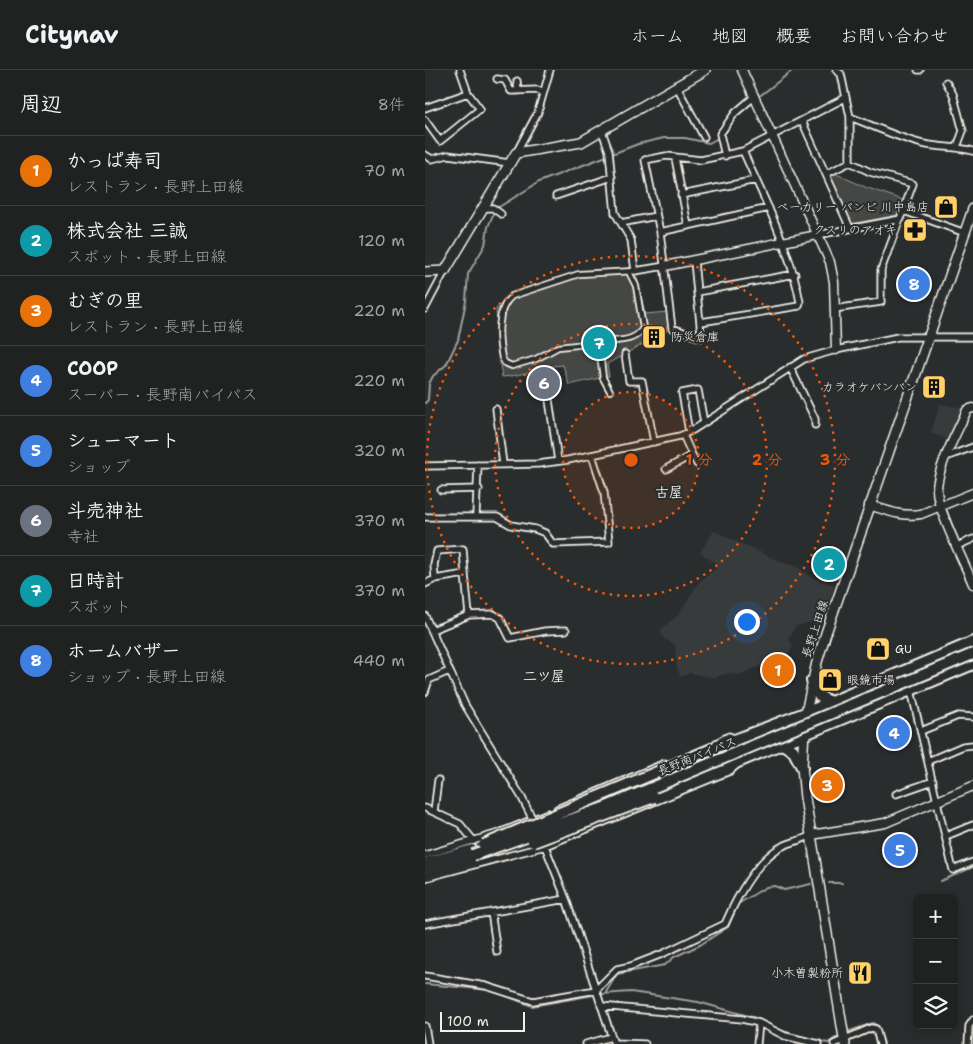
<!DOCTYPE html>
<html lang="ja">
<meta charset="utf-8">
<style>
:root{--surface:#202222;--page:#282a2a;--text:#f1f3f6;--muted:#a2a4a5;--line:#3d3f40;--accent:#8c9099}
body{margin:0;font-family:"Shantell Sans","Klee One",sans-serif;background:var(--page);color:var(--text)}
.controls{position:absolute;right:15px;bottom:15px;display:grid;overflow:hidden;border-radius:8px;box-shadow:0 2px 12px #0003}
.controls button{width:45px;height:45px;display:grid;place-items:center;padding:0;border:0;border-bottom:1px solid var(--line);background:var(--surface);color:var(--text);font:25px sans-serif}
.scale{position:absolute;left:15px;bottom:12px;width:85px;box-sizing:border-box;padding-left:5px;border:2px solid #f4f1e8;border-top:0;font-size:14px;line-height:18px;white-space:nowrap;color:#f4f1e8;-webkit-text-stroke:4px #2a2d2e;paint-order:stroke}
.you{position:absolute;left:321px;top:551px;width:18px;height:18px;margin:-12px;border:4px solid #fff;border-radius:50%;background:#1a73e8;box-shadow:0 0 0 8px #1a73e833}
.badge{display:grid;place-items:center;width:32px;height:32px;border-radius:50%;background:var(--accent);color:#fff;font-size:16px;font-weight:700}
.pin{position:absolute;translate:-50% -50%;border:2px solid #fff;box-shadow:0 1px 5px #0006}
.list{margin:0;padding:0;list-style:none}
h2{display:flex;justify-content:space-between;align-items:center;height:65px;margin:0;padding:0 20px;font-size:21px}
h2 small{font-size:16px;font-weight:400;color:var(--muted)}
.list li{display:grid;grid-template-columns:32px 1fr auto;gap:15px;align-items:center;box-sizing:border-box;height:70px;padding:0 20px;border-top:1px solid var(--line)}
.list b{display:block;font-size:19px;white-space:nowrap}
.list p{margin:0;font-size:16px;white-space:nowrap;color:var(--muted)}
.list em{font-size:16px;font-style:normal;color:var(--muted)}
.icon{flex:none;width:28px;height:28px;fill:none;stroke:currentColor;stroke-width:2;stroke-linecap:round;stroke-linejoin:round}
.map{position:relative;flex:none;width:548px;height:974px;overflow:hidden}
header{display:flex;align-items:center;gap:30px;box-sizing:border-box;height:70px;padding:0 25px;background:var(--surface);border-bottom:1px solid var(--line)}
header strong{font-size:24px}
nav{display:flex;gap:28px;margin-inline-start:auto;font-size:18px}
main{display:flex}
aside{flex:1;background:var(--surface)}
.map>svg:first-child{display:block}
.built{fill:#373a3a}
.green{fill:#444645;stroke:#9c9c96}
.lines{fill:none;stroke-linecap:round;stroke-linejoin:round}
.stream{stroke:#9f9f9a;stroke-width:2}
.pedestrian-casing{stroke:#f4f1e8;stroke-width:8}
.minor-casing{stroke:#f4f1e8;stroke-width:9}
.tertiary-casing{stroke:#f4f1e8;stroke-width:11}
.secondary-casing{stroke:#f4f1e8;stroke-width:12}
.primary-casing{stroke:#f4f1e8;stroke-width:12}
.trunk-casing{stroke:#f4f1e8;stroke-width:14}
.pedestrian{stroke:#2a2d2e;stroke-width:4.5}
.minor{stroke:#2a2d2e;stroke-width:5.5}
.tertiary{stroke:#2a2d2e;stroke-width:8}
.secondary{stroke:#2a2d2e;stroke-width:9}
.primary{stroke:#2a2d2e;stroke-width:9}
.trunk{stroke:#2a2d2e;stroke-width:10}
.trunk-bridge-casing{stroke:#f4f1e8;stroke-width:14;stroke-linecap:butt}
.trunk-bridge{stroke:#2a2d2e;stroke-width:10}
.ring{fill:none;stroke:#e8590c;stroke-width:2.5;stroke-dasharray:2.5 5}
.labels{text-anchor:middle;stroke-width:4;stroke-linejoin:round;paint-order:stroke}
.poi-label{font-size:12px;fill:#f4f1e8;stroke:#2a2d2e;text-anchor:end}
.street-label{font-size:12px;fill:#f4f1e8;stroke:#2a2d2e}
.neighbourhood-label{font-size:14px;font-weight:bold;fill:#f4f1e8;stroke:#2a2d2e}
.centre{fill:#e8590c;stroke:#2a2d2e;stroke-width:2.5}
.ring-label{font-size:15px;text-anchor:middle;font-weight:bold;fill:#e8590c;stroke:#2a2d2e;stroke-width:4;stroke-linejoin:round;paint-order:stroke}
</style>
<header>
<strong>Citynav</strong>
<nav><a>ホーム</a><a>地図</a><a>概要</a><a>お問い合わせ</a></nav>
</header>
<main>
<aside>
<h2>周辺<small>8件</small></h2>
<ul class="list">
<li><span class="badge" style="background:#e8710a">1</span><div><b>かっぱ寿司</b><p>レストラン · 長野上田線</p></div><em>70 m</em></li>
<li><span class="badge" style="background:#0f9aa8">2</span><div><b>株式会社 三誠</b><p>スポット · 長野上田線</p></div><em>120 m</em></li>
<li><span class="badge" style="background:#e8710a">3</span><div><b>むぎの里</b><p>レストラン · 長野上田線</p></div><em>220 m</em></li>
<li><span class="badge" style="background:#3f7fe0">4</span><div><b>COOP</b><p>スーパー · 長野南バイパス</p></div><em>220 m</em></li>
<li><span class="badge" style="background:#3f7fe0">5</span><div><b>シューマート</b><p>ショップ</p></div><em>320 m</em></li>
<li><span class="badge" style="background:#6b7280">6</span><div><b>斗売神社</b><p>寺社</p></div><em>370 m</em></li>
<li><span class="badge" style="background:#0f9aa8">7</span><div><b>日時計</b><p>スポット</p></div><em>370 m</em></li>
<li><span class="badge" style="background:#3f7fe0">8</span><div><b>ホームバザー</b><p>ショップ · 長野上田線</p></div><em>440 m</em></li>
</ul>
</aside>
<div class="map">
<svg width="548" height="974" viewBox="0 0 548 974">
<rect width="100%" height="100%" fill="#2a2d2e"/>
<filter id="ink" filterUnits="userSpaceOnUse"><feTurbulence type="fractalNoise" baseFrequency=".02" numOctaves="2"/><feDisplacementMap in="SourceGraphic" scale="10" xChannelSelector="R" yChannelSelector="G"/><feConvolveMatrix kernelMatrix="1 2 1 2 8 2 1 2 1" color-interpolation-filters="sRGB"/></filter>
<g filter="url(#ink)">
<path class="built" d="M515 334 538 338 524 370 506 363Z
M289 461 359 493 371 496 386 507 410 515 392 565 387 552 371 556 364 569 368 576 363 585 311 606 309 603 299 604 290 608 265 603 256 607 252 599 250 575 239 569 235 560 253 545 274 512 294 496 275 482Z"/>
<path class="green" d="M409 103 440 117 478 130 473 145 425 154 405 110 404 105Z
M205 198 208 206 212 207 220 244 242 242 243 260 182 294 184 306 144 315 138 295C117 296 98 306 77 307L73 281 71 239 85 225 153 202Z"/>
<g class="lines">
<path class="stream" d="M336 25 368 0
M300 63 313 44
M0 333 3 330 4 314 8 306 21 295 33 270 41 231 43 204 60 175 63 157 69 142 74 137 114 112 213 74 239 68H260L284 73 293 68
M516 811 548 797
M404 813H417
M0 914 65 920
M69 921 107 936 169 925
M177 924 206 922 273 932 331 948 354 960 389 970
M180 924 192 904 240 895 249 887 275 875 303 857 313 834 341 817 350 816 359 820 386 814
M422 962 448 953 453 956 459 974
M394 971 403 973 412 967"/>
<defs>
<path id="pedestrian" d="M173 260 174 269
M177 272 174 269 171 271 174 275 177 272C192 270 209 273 218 258L211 216 204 202
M171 273 133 277 111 289 87 296 80 293 77 288C73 268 71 239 87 226L154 204 210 201
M174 275 178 308 185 321"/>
<path id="minor" d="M411 0 416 4 425 47V92
M493 0H495
M72 9 80 10 86 21 112 20 118 22
M92 11 93 21
M521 12 528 24 538 61 532 77
M252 17 279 67
M0 38 43 23
M425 47C449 56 473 68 498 74 515 78 531 76 548 81
M0 50 15 71 55 39 43 23 35 0
M377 51 425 158
M177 61 184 81 190 143 206 170 210 201 240 196
M91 83 113 42 125 0
M0 85 7 89 23 85 85 93
M300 86 295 64 310 43 330 26
M250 88 263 156
M401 104 425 92
M256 125 331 110
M131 126 187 107
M58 138H68L76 144
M479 141 540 163
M196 153 231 146
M235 162 344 138
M392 165 476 149
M269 191 276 264 273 267 247 258 235 162 220 90 241 86 276 90 318 81 420 28
M272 222 370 204
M0 239 20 201
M409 239 456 232V200L488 114 445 102 425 92
M276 252 374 236 375 232C365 178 340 131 318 81
M200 284 204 311H217L229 372
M365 297 390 349V355
M123 323 133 391
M71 339 78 394
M264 362 257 323 273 320 279 353
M267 385 272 394
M521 387 548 377
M0 396 113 394 143 390 255 366 268 360 379 289 411 280 473 267H548
M241 399 267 385 258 365
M16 420 54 419
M51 445 53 395
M0 447H72L86 455 110 459 120 463 128 474 184 472 179 422 167 385
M532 476 548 469
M40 504 44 545
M0 514 10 509 40 504 38 479 12 481 9 495 10 509
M0 546 40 635 96 726 111 756
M7 560 44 545 68 544 75 548 85 568 120 561 141 560
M486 620 528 800 548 792
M0 622 4 610 24 601
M496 661 533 646 548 647
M291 673 304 666 312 669
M503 691 538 676 548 675
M471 724 508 711
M0 738 35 754 49 771
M132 739 240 693
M9 741 13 710
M116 766 141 829 189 974
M521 766 548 755
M0 785 74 763 123 743
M0 808 120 776 305 701 312 695
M66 842 72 882
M0 854 141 829
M0 906 61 916 108 931 171 920 192 899 206 896 237 884 300 854C311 829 330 793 354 778 364 772 376 771 386 765
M176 936 317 949 334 953 360 966 394 974
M0 956 3 974
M189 973 220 974
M161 974 186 967
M332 974 334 953
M409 974 446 958 451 959 455 974
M543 974 544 956 548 950"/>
<path id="tertiary" d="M317 0 405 192 409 212 411 280
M240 196 392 165
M548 338 542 340C533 361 512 397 512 420 512 439 540 494 548 514
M444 435C463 441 477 447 496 444L548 423
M386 765 460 753 548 716"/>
<path id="secondary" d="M0 202 20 201 91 83 156 72 280 0"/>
<path id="primary" d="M380 647 392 592 401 563 548 139
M379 660 377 697 380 728 420 974"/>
<path id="trunk" d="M387 611 394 626 405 632
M357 674 368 680 377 697
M289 678 380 643 548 572
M229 727 548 594
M0 793 47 780
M0 801 49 788"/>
</defs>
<use href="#pedestrian" class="pedestrian-casing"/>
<use href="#minor" class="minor-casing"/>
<use href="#tertiary" class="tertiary-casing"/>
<use href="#secondary" class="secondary-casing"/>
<use href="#primary" class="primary-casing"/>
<use href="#trunk" class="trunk-casing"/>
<use href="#pedestrian" class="pedestrian"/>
<use href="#minor" class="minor"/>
<use href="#tertiary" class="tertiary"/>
<use href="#secondary" class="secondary"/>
<use href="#primary" class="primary"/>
<use href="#trunk" class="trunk"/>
<defs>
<path id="trunk-bridge" d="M108 772 229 727
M59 775 289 678
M48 785 179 738 548 584"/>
</defs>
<use href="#trunk-bridge" class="trunk-bridge-casing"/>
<use href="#trunk-bridge" class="trunk-bridge"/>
</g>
</g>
<circle cx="206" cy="390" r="68" fill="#e8590c" fill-opacity=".12"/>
<g class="ring">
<circle cx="206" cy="390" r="68"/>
<circle cx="206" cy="390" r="136"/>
<circle cx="206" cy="390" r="204"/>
</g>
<defs>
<symbol id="shop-square" viewBox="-11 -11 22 22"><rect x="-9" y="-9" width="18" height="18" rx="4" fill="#ffd166" stroke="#2a2d2e"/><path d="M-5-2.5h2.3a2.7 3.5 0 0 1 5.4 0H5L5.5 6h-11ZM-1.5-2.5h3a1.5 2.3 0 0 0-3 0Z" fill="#111"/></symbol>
<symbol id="pharmacy-square" viewBox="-11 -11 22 22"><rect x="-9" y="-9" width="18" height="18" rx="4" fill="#ffd166" stroke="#2a2d2e"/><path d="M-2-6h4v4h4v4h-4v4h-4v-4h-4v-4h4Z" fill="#111"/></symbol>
<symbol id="building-square" viewBox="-11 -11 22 22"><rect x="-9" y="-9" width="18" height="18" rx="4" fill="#ffd166" stroke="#2a2d2e"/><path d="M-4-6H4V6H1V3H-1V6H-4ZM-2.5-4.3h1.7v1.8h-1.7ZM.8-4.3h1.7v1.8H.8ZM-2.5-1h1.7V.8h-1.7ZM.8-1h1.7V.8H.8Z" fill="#111"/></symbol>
<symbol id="restaurant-square" viewBox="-11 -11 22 22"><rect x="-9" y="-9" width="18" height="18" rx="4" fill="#ffd166" stroke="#2a2d2e"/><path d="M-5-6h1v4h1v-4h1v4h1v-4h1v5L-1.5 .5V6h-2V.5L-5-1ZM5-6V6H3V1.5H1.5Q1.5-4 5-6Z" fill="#111"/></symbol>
</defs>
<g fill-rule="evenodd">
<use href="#shop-square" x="507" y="123" width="28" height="28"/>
<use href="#pharmacy-square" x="476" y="146" width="28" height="28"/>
<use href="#building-square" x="215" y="253" width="28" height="28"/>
<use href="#building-square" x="495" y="303" width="28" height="28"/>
<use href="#shop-square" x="439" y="565" width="28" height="28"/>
<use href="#shop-square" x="391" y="596" width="28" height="28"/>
<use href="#restaurant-square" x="421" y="889" width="28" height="28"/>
</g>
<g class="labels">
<g class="poi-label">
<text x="504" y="141">ベーカリー パンビ 川中島店</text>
<text x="472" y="164">クスリのアオキ</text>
<text x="246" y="271" text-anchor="start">防災倉庫</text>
<text x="492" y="321">カラオケバンバン</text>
<text x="470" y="583" text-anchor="start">GU</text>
<text x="422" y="614" text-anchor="start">眼鏡市場</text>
<text x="418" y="907">小木曽製粉所</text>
</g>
<g class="street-label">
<text transform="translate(390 559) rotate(-72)" y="4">長野上田線</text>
<text transform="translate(272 686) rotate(-22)" y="4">長野南バイパス</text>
</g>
<g class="neighbourhood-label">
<text x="244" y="427">古屋</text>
<text x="119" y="611">二ツ屋</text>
</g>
</g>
<circle cx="206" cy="390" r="8" class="centre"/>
<g class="ring-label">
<text x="274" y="395">1 分</text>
<text x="342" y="395">2 分</text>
<text x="410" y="395">3 分</text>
</g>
</svg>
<div class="controls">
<button>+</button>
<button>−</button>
<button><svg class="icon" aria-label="layers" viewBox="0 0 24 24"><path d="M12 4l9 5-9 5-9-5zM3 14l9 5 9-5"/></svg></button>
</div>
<div class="scale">100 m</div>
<div class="you"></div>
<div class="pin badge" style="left:353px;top:600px;background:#e8710a">1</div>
<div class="pin badge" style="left:404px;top:494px;background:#0f9aa8">2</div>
<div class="pin badge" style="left:402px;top:715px;background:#e8710a">3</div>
<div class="pin badge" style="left:469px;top:663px;background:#3f7fe0">4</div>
<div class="pin badge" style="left:475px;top:780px;background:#3f7fe0">5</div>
<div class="pin badge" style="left:119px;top:313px;background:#6b7280">6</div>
<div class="pin badge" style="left:174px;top:273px;background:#0f9aa8">7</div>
<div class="pin badge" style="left:489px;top:214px;background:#3f7fe0">8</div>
</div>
</main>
